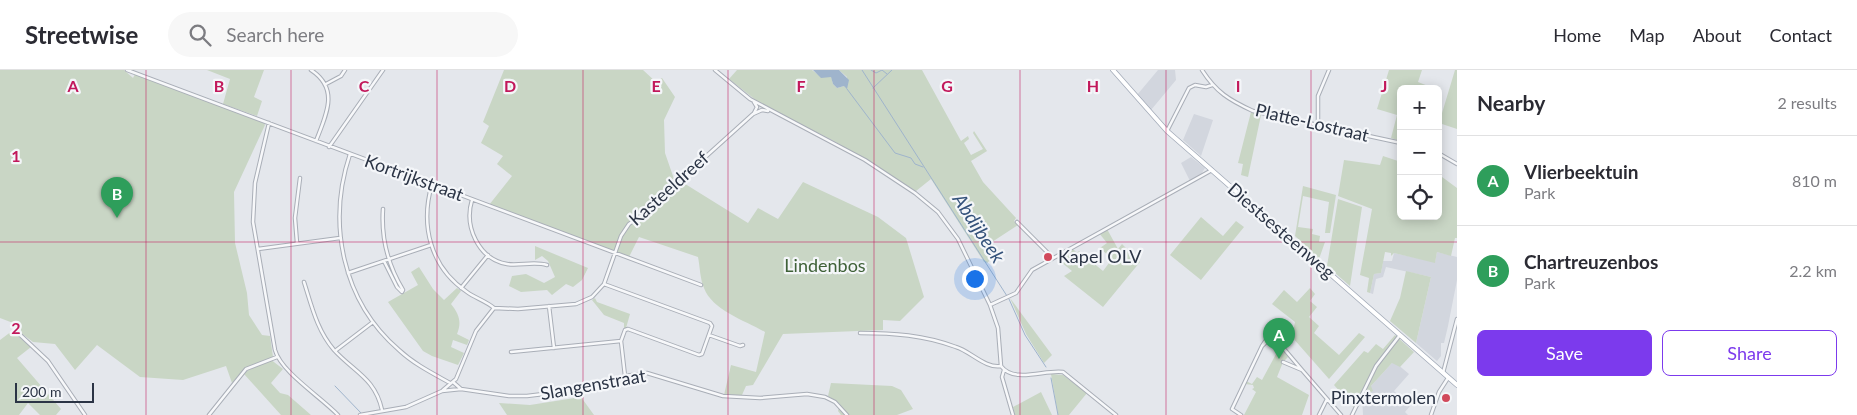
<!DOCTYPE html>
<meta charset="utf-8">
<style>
:root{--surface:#fff;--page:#f7f7f7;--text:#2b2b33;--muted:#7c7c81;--line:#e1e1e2;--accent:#7c3aed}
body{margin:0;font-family:Lato,sans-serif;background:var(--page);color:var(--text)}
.controls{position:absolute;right:15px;top:15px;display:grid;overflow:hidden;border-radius:8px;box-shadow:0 2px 12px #0003}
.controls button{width:45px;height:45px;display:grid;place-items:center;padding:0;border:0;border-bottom:1px solid var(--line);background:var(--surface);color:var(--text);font:25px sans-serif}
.scale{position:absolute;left:15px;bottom:12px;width:79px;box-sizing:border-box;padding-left:5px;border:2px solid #2b3445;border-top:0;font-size:14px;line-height:18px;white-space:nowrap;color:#2b3445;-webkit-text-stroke:4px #f4f6f9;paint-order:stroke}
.you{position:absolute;left:974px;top:208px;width:18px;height:18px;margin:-12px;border:4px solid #fff;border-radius:50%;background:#1a73e8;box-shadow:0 0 0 8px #1a73e833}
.badge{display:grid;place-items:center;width:32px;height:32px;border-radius:50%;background:var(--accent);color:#fff;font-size:16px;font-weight:700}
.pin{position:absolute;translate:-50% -41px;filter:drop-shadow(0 1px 2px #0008)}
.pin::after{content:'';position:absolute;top:26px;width:18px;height:15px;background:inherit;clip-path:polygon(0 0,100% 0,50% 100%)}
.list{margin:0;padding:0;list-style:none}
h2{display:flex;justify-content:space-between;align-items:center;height:65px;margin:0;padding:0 20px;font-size:21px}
h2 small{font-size:16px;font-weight:400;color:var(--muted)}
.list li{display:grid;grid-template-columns:32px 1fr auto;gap:15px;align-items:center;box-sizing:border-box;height:90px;padding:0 20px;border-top:1px solid var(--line)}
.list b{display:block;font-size:19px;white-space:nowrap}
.list p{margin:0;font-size:16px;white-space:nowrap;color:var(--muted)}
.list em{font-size:16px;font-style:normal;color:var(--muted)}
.actions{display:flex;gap:10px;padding:15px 20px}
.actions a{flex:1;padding:11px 0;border:1px solid var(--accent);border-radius:8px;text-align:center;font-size:18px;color:var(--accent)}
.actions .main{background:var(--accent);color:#fff}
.icon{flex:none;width:28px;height:28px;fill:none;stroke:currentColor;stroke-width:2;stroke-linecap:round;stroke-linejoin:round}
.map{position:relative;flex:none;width:1457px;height:345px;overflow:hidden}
header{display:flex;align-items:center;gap:30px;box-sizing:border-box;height:70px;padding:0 25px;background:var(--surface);border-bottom:1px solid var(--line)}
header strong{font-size:24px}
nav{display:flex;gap:28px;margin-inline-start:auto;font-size:18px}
.search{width:350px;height:45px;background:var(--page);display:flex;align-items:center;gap:12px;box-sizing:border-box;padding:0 18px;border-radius:28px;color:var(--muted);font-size:19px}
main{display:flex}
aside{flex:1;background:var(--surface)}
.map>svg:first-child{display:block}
.built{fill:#d2d6de}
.green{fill:#c9d6c5}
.water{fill:#9fb4cc}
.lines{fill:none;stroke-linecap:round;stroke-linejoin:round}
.stream{stroke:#9fb4cc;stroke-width:1}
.minor-casing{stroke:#a9aeb7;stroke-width:4.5}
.major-casing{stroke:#a3abb8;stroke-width:5.5}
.minor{stroke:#f7f8fa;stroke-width:2.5}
.major{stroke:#fff;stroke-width:4}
.grid{fill:none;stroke:#c2185b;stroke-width:1;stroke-opacity:0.55}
.poi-dot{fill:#d1495b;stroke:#f4f6f9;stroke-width:2}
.labels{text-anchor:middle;stroke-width:4.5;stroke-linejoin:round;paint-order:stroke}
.street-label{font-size:18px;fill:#2b3445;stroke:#f4f6f9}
.poi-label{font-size:18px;fill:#2b3445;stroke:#f4f6f9;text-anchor:start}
.park-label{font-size:18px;fill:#3f6138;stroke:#f4f6f9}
.water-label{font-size:19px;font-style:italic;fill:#34527a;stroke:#f4f6f9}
.grid-label{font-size:16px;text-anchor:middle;font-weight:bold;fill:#c2185b;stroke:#f4f6f9;stroke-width:4.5;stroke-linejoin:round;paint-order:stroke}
</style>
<header>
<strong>Streetwise</strong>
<div class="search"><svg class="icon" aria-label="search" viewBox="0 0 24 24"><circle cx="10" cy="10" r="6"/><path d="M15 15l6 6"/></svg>Search here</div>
<nav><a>Home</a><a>Map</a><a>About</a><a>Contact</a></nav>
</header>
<main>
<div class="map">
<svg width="1457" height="345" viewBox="0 0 1457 345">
<rect width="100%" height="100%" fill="#e4e7ec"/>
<path class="built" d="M1158 0H1175L1176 10 1151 40 1137 25Z
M1194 44 1213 50 1201 86 1183 70Z
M1191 87 1205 98 1200 106 1190 111 1181 93Z
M1437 182 1457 187V210L1448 256 1444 273H1441V286L1437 291 1416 273 1431 207 1386 197 1383 207 1376 209 1373 224 1370 223 1374 204 1381 203 1383 191H1392L1394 183 1435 192Z
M1392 293H1396L1409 304 1394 321 1410 336 1405 342 1408 345H1363L1362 327 1371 320V316Z"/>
<path class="green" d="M0 0H124L133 8 135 4 264 53 265 55 234 122 235 173 247 223 249 245 262 265 270 266 273 287 246 298 232 313 226 296 183 310 140 307 97 275 75 300 55 274 33 272 21 263V256L0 248Z
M207 0H264L254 27 262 31 257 46 223 34 230 9Z
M504 0H643L656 12 662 8 675 27 664 50 665 83 674 109 673 115 682 112 748 153 758 138 778 149 803 112 878 147 906 168 924 227 900 251 883 250V260L783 264 753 315 746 316 742 325H724L731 295 756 302 765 262C746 251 712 240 704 218 700 209 700 197 698 187L639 167 629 187 489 135 512 106 497 94 503 86 481 73 489 56 483 52Z
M737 0H812L820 6H831L833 14 837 18 844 16 847 7 839 0H922L961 71 968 66 969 69 964 73 971 85 983 79 973 63 974 61 987 81 971 91 983 112 1016 148 1014 151 1018 155 992 172 1000 182 987 193 984 192 931 109 916 121 834 71 762 35 729 9Z
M1389 0H1422L1418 12 1428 16 1427 19H1401L1400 71 1391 68 1397 45 1377 39Z
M1455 0H1457V59L1439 53Z
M1251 42 1261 45 1248 107 1241 105 1243 94 1238 93Z
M1383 86 1401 92V146H1438V104L1457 118V168H1455L1451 186 1437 182 1435 193 1394 183 1391 186V183L1385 182 1381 203 1374 204 1370 223 1367 222 1369 208 1360 205 1372 139 1338 126 1344 90 1380 95Z
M1303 116 1336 125 1330 163H1325L1329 132 1303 126 1298 157 1313 159 1312 164 1320 166 1319 172H1325L1319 189 1295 166Z
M1338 129 1362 137 1350 216 1327 196Z
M1201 147 1223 166 1236 151 1244 157 1201 210 1170 185Z
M1107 159 1118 179 1122 174 1140 192 1103 237 1064 206 1072 201 1056 188 1072 178 1077 183 1079 181 1103 201 1112 189 1100 178 1107 173 1099 163Z
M535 176 588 198 582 210 573 217 566 214 552 225 547 220 521 222 509 216 512 206 526 204 544 213 555 207 548 191 542 186 535 190Z
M419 197 433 219 444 230 457 218 461 221 451 234C459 244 462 252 457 264L469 270 467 275 453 270 451 277 464 283 458 295 432 286 423 281 388 232 418 215 411 202Z
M1406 201 1431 207 1416 273 1390 251 1400 228Z
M1310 218 1315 224 1310 231 1317 237 1309 247 1319 256 1314 263 1339 285 1359 263 1365 267 1329 309 1292 267 1295 252 1272 234 1284 220 1297 232Z
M595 228 597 232 630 244 626 258 624 259V253L604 245 592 230Z
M1010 228 1052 285 1044 293 1026 264Z
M12 261 31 277 17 288 61 339 56 345H40L28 333 19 345H0V270Z
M1395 265 1414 282 1400 297 1392 293 1371 316 1373 321 1362 327 1354 338 1334 315 1364 281 1368 283 1376 274 1383 279Z
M1283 275 1287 277 1284 281 1288 287 1283 292 1277 307 1309 325 1302 345H1244L1256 322 1252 319 1254 318 1253 315 1245 314 1246 311 1252 314 1257 307 1262 310 1276 284 1279 283Z
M270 289 283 299 271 313 280 323 288 325 311 345H281L244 304 247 301Z
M1051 304 1063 305 1087 323 1069 345H1058Z
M831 313 892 316 901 320 913 339 897 345H841L838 341 840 334 828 326Z
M1041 322 1052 345H1015L1013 337Z
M581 327 594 345H507L499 333 530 335Z"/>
<path class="water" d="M813 0H839L849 10 847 19 844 16 837 18 833 14 831 7 821 8Z"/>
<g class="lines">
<path class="stream" d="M862 0 1007 226
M871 0 876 3 882 0 887 4
M873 18 892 0
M847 19 895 83 911 88 915 94 923 97
M1009 229 1025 265 1046 297
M1051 308 1058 345
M335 316 361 343"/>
<defs>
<path id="minor" d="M127 0 701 215
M311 0C340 19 326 45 316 71
M715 0 750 29
M1202 0C1216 22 1229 30 1253 41L1401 73
M326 14 341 6 345 0
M750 29 865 90 915 123 938 142 958 169 990 235 998 258 1001 296
M754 32 757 37 754 43
M269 53 255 113 253 152 275 280C281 302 321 327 338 345
M1318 53V26L1329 0
M1167 61 1189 18 1195 15 1206 17 1212 15
M329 77 383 0
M1438 83 1457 94
M350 84C327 153 342 231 399 280 414 294 432 303 450 313
M432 114C420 155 430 197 467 222 475 228 486 231 494 238
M472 130C464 156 478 189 507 194 520 196 534 191 547 195
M383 139C381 168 388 195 403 220L402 222 397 217 384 191
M1017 152 1053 188
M297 173 295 148 300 108
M258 179 340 168
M348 203 431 175
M304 212C312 237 317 260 334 280 354 302 375 308 382 340
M604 214 710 253 712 256 702 284 699 285 628 259 625 260 621 271 625 306
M461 218 488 185
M990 235 1016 223 1032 200 1212 100
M549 236 554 278
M494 238 518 239 576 234 592 227 604 214 621 166 629 154 661 132 692 99 753 44 762 40 768 41
M16 261 48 291 85 345
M860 263C893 263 924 265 956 277 970 281 986 299 1001 296
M709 265 740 276 743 275
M335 281 373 252
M511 282 621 271
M1283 292 1302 300 1285 280
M1001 296C1014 314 1046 299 1063 302L1116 345
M1004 300 1002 307 1013 345
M1302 300 1341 345
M1443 303 1457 249
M453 312 461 319
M443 320 456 309 476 261 494 238
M209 345 246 299 277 287
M360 345 406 337 442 321 461 319 509 326H527L584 319 625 306 647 303 723 326 760 328 807 324 825 327 835 332 847 345
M1241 345 1232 339 1262 276 1276 255 1278 261 1262 276
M1319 345 1327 329
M1352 345 1376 296 1400 265
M1431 345 1439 322 1448 308"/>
<path id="major" d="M1113 0 1167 61 1457 315"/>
</defs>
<use href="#minor" class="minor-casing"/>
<use href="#major" class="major-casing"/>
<use href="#minor" class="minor"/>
<use href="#major" class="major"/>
</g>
<path class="grid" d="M146 0V345M291 0V345M437 0V345M583 0V345M728 0V345M874 0V345M1020 0V345M1166 0V345M1311 0V345M0 172H1457"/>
<g class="poi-dot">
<circle cx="1048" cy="187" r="5"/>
<circle cx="1446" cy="328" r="5"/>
</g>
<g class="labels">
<g class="street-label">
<text transform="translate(1312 53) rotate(13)" y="6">Platte-Lostraat</text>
<text transform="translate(414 108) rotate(20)" y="6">Kortrijkstraat</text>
<text transform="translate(669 119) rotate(-42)" y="6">Kasteeldreef</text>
<text transform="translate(1281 161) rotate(41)" y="6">Diestsesteenweg</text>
<text transform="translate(593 315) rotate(-10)" y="6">Slangenstraat</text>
</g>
<g class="poi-label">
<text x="1058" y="193">Kapel OLV</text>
<text x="1436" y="334" text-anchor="end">Pinxtermolen</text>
</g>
<g class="park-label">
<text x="825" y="202">Lindenbos</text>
</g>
<g class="water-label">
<text transform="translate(979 158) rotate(57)" y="7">Abdijbeek</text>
</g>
</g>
<g class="grid-label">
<text x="73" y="22">A</text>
<text x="219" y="22">B</text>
<text x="364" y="22">C</text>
<text x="510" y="22">D</text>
<text x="656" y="22">E</text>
<text x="801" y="22">F</text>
<text x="947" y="22">G</text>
<text x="1093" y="22">H</text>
<text x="1238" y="22">I</text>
<text x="1384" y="22">J</text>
<text x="16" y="92">1</text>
<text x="16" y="264">2</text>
</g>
</svg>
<div class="controls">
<button>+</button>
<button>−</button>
<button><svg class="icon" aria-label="locate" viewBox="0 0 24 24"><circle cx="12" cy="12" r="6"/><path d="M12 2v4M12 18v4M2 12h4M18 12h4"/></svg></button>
</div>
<div class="scale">200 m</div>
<div class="you"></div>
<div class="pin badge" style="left:1279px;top:289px;background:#2e9e5b">A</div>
<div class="pin badge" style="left:117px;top:148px;background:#2e9e5b">B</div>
</div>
<aside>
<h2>Nearby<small>2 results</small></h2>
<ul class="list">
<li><span class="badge" style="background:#2e9e5b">A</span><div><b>Vlierbeektuin</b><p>Park</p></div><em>810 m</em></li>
<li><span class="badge" style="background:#2e9e5b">B</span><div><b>Chartreuzenbos</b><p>Park</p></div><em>2.2 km</em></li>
</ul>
<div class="actions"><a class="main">Save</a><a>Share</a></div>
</aside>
</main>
